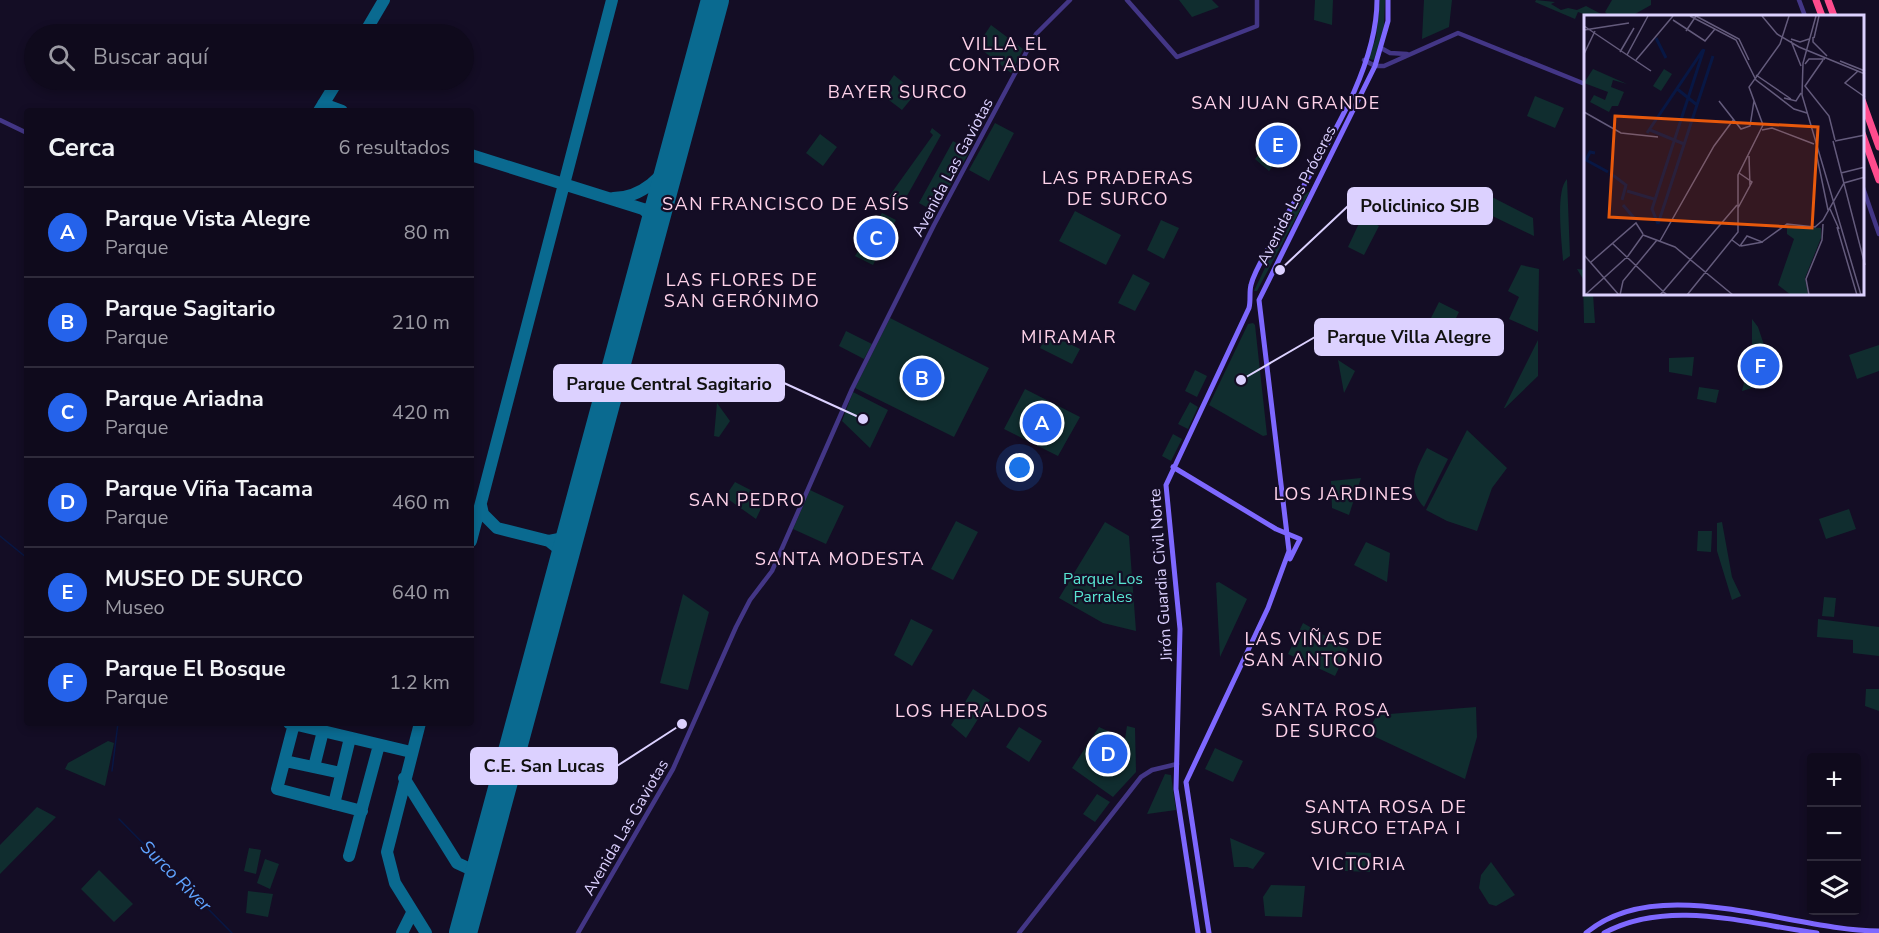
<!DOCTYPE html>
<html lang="es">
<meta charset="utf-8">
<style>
:root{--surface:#0f0a1c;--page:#1d1829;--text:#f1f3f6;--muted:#9b9aa3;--line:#2f2b3b;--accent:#2563eb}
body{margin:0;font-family:"Nunito Sans",sans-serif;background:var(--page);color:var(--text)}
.controls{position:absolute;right:18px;bottom:18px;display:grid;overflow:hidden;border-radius:6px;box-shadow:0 3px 9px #0003}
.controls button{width:54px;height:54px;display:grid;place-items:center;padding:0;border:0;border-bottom:2px solid var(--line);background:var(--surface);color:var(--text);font:30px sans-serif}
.you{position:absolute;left:1020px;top:468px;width:21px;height:21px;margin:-15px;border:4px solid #fff;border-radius:50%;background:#1a73e8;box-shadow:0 0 0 9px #1a73e833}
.badge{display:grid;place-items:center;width:39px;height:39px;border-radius:50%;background:var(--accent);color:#fff;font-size:20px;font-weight:700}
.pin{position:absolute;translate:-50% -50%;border:3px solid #fff;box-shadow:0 2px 6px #0006}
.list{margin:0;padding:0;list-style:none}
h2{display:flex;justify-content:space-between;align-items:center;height:78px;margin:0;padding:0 24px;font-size:26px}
h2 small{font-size:20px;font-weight:400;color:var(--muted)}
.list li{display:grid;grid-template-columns:39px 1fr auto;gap:18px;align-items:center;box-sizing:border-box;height:90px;padding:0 24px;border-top:2px solid var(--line)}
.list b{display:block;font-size:22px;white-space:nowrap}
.list p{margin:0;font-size:20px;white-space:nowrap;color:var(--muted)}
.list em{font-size:20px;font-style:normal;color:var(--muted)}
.icon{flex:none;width:33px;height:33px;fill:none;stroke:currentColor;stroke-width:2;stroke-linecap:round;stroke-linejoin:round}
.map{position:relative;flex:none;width:1879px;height:933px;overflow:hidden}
.search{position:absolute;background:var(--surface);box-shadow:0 3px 9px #0003;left:24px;top:24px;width:450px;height:66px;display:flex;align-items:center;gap:15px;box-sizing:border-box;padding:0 21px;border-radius:33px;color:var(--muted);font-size:22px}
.panel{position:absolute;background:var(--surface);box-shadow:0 3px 9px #0003;left:24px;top:108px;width:450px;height:618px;border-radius:6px}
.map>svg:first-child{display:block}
.green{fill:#102d2f}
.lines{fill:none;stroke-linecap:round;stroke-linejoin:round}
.stream{stroke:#081744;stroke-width:1.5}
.taxiway{stroke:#0a6a90;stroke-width:12}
.runway{stroke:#0a6a90;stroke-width:28}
.tertiary{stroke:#433686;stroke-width:4.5}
.secondary{stroke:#7e68ff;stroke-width:5}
.motorway{stroke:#ff4c8d;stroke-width:7}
.labels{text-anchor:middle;stroke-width:4.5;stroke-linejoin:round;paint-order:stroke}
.street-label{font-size:16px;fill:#dcd1ff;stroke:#140d25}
.park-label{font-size:16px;fill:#58e5d2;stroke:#140d25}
.neighbourhood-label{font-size:18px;letter-spacing:1.5px;fill:#ffd3ea;stroke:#140d25}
.water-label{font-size:18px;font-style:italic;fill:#5fa3ff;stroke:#140d25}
.inset-river{fill:none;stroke:#081744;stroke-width:3}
.inset-road{fill:none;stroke:#645b7c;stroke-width:1.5}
.view{fill:#e8590c;fill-opacity:0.15;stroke:#e8590c;stroke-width:3}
.inset-edge{fill:none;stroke:#dcd1ff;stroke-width:3}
.leader{fill:none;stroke:#dcd1ff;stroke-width:2}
.callout-dot{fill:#dcd1ff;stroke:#140d25;stroke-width:2}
.callout{fill:#dcd1ff;stroke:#dcd1ff;stroke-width:2}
.callout-label{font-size:18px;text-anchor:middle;font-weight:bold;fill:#111}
</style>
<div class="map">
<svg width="1879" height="933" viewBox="0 0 1879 933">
<rect width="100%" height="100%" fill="#140d25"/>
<path class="green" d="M1179 0H1212L1219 7 1192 17Z
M1315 0H1333L1332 25 1314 20Z
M1380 0H1385L1384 26 1374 60 1368 59 1376 38Z
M1424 0H1452L1449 27 1422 39Z
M1536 0 1555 2 1551 4 1561 10 1568 8 1577 10 1586 6 1605 16H1589L1578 12 1575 19 1535 2Z
M1612 0H1651V5L1635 14H1607L1605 12Z
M991 25 1023 49 1011 73 977 46Z
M894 75 916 93 902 110 881 94Z
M1535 96 1564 108 1555 128 1527 116Z
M995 123 1014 133 989 181 969 170Z
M932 128 941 135 903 203 894 198 890 204 885 202 933 135 930 132Z
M820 134 837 147 823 166 806 153Z
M953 141 970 151 935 212 919 203Z
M1266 145 1281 157 1269 171 1255 159Z
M1567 179 1570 256 1563 261C1562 243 1555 191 1567 179Z
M1310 191 1257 291H1254L1297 200Z
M1488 195 1533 218 1534 236 1480 210Z
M1075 211 1121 235 1106 265 1059 241Z
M882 213 896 220 873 265 855 256Z
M1362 217 1379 226 1364 255 1348 247Z
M1161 220 1179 228 1164 259 1147 250Z
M1521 265 1539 269 1538 332 1509 319 1519 297 1508 291Z
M1577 269 1585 270V294H1593L1595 323H1584L1583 279Z
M1133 274 1150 283 1135 311 1118 303Z
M1439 302 1459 312 1448 334 1428 324Z
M890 318 989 368 954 437 855 388Z
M1752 319 1758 327 1776 381 1742 391 1752 351Z
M1253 323 1255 325 1267 435 1263 436 1209 405 1248 324Z
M846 331 872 344 864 359 839 346Z
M1048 333 1080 349 1072 364 1040 348Z
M1538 340V376L1505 408H1504Z
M1879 345V371L1857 379 1849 355Z
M1694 357 1692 376 1669 372V358Z
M1338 360 1355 371 1344 393Z
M1195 370 1207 376 1197 397 1185 391Z
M1699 387 1719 390 1716 403 1697 399Z
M1025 389 1080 417 1058 456 1004 429Z
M853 392 888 410 870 448 842 421Z
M1190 402 1198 407 1188 429 1178 424Z
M717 403 730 421 719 437 714 436Z
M1467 430 1507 468 1492 488 1477 531 1447 521 1426 510Z
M1173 434 1182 439 1171 461 1162 456Z
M1427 448 1448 459 1424 507C1405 487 1417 468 1427 448Z
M1361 478 1349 515 1332 508 1331 481Z
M735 482 766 498 756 519 725 497Z
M810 490 844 506 826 544 793 529Z
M1849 509 1856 529 1826 539 1819 519Z
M956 521 978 532 953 580 931 569Z
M1105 522 1129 536 1136 631 1103 623 1059 598Z
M1722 522 1732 577 1741 596 1732 600 1717 551V523Z
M1698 531H1712L1711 552 1697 551Z
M1366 542 1390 553 1387 582 1354 565Z
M1219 582 1247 599 1220 657 1216 583Z
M683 594 709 612 688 690 660 683Z
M1824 597 1836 598 1834 617 1822 616Z
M911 619 933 630 912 666 894 655Z
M1818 619 1879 627V656L1853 653V640L1817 637Z
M1303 623 1348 649 1335 676 1288 654Z
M973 689 990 700 966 738 951 725Z
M1866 689H1879V711L1865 706Z
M1476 707 1477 737 1465 779 1367 733 1377 715Z
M1127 726 1135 728 1136 772 1113 797 1072 768 1099 727 1125 739Z
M1019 727 1042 741 1029 762 1006 747Z
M108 741 114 743 105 786 65 769 68 763Z
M1215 748 1243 761 1233 782 1205 769Z
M1165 774 1171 775 1176 810 1147 814Z
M1097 794 1110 802 1095 822 1083 814Z
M37 807 56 817 0 874V845Z
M1230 838 1265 853 1253 869 1247 867H1234Z
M249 848 261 850 256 874 244 871Z
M1346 852 1371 853 1370 872 1345 871Z
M265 859 279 864 270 889 257 883Z
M1491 862 1515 895 1496 906 1489 904 1479 888 1481 875Z
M99 870 133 904 114 922 81 889Z
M1271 885 1305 886 1302 917 1265 916 1263 897Z
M248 891 273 894 268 917 246 913Z"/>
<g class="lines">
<path class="stream" d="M0 536 27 558
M112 771 118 723
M119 819 232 933"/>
<path class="taxiway" d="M364 34 384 0
M323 104 342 111
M319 111 338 80
M471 155 643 209 651 216 654 225
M613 198C640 198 667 177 674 150
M643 209 650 210 660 202
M481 505 483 514 497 528 549 541 559 539 570 532
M471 541 612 0
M549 541 559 549 562 564
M289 723 411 752
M420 723 387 852 395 883 426 933
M294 724 277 789 362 811
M285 761 341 773
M314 767 323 731
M404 778 457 863 470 869 483 861
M334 804 350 738
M349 856 379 745
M402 933 412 913"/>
<path class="runway" d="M463 933 715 0"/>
<path class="tertiary" d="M1127 0 1177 57 1257 26V0
M1799 0 1805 16
M1381 48 1390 53 1407 54
M1364 60 1375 66H1384L1458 33 1585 84
M0 120 27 133
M1862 185 1879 234
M578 933 673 769 736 627 750 600 772 571 852 389 934 225 1036 34 1070 0
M1019 933 1141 777 1152 770 1177 764"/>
<path class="secondary" d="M1173 467 1276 529 1300 539 1290 559
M1198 933 1176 789 1180 629 1166 485 1249 308C1251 300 1249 292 1251 285 1255 268 1268 251 1276 235 1311 167 1377 79 1377 0
M1209 933 1186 782 1268 608 1289 551 1259 300 1375 66 1388 21V0
M1586 933C1659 871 1792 931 1879 931
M1604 933C1669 898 1748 924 1817 933"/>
<path class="motorway" d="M1816 0 1822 16
M1828 0 1834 16
M1862 100 1879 147
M1862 133 1879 180"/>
</g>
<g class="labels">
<g class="street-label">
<text transform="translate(952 167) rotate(-62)" y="6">Avenida Las Gaviotas</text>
<text transform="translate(1296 195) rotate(-63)" y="6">Avenida Los Próceres</text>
<text transform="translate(1160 575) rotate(-94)" y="6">Jirón Guardia Civil Norte</text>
<text transform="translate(625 827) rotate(-60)" y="6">Avenida Las Gaviotas</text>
</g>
<g class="park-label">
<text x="1103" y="584">Parque Los<tspan x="1103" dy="18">Parrales</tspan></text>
</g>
<g class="neighbourhood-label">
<text x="1005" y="50">VILLA EL<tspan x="1005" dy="21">CONTADOR</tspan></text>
<text x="898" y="98">BAYER SURCO</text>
<text x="1286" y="109">SAN JUAN GRANDE</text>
<text x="1118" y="184">LAS PRADERAS<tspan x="1118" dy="21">DE SURCO</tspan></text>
<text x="786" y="210">SAN FRANCISCO DE ASÍS</text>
<text x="742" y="286">LAS FLORES DE<tspan x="742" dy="21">SAN GERÓNIMO</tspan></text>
<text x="1069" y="343">MIRAMAR</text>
<text x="1344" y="500">LOS JARDINES</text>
<text x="747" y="506">SAN PEDRO</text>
<text x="840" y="565">SANTA MODESTA</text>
<text x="1314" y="645">LAS VIÑAS DE<tspan x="1314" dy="21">SAN ANTONIO</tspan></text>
<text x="1326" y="716">SANTA ROSA<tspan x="1326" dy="21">DE SURCO</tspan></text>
<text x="972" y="717">LOS HERALDOS</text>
<text x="1386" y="813">SANTA ROSA DE<tspan x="1386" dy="21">SURCO ETAPA I</tspan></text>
<text x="1359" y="870">VICTORIA</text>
</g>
<g class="water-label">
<text transform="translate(176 876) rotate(45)" y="6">Surco River</text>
</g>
</g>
<g transform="translate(1584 15)">
<rect width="280" height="280" fill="#140d25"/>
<path d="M9 54 43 69 29 65 27 72 40 77 34 91H28L25 97 6 87 10 80 21 85 24 77 0 68ZM80 54 88 59 77 76 69 71ZM220 212 237 213V223L221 263 224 280H207L194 270 210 224 203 219V213Z" fill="#102d2f"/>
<path class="inset-river" d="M72 23 82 43M92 73 113 90M66 115 100 129M63 118 119 35M11 138 6 137 2 145 24 157M26 158 42 170 38 185M43 176 70 184M39 190 51 204M74 209 68 194 120 34M74 209 129 41"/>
<path class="inset-road" d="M106 1 152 25 172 65 210 94 223 98M112 1 155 24 165 45M178 1 193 19 215 32 281 59M232 1 219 48 218 80 277 280M89 5 121 26 131 14M0 11 67 56M0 15 45 8M102 16 112 1M229 22V27L243 41M230 23 235 1M207 24 216 27 225 24M207 26 217 51M36 37 50 13M0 39 11 16M43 40 64 1M52 45 89 1M239 45 221 71 245 101 251 125M256 46 281 56M221 49 225 44H241M274 56 261 68 281 82M172 60 207 84M200 83 212 86 217 78M135 86 157 114 166 111 170 86M0 97 37 118 74 122M178 115 188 113 230 129M249 126 281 250M251 126 281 120M232 137 244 195M165 141 166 171M257 158 281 152M154 193 168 167 155 158M246 194 255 214M253 212 273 280M148 225 156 231 163 221 178 227 203 209 231 212 239 205 260 168 281 162M76 226 130 131 150 104M28 228 83 280M157 231 179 227M0 240 35 280M7 247 52 208 59 219M1 280 44 241 59 220 91 232 149 280M36 280 39 266 73 225M76 280 153 190M103 280 154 217V160L179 110 165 72 196 29 205 1M225 280 222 264 238 225 239 209"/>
<path class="view" d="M31 101 234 112 228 213 25 202Z"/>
<rect width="280" height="280" class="inset-edge"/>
</g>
<path class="leader" d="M1280 270L1348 206M1241 380L1315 337M863 419L784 383M682 724L617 766"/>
<g class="callout-dot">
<circle cx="1280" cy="270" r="6"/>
<circle cx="1241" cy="380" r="6"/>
<circle cx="863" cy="419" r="6"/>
<circle cx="682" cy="724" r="6"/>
</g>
<g class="callout">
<rect x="1348" y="188" width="144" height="36" rx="6"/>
<rect x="1315" y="319" width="188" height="36" rx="6"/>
<rect x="554" y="365" width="230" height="36" rx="6"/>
<rect x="471" y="748" width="146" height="36" rx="6"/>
</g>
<g class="callout-label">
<text x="1420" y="212">Policlinico SJB</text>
<text x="1409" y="343">Parque Villa Alegre</text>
<text x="669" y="390">Parque Central Sagitario</text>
<text x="544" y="772">C.E. San Lucas</text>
</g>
</svg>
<div class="controls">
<button>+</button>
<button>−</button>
<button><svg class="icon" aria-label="layers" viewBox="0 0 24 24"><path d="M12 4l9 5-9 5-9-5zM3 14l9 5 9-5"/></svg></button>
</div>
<div class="you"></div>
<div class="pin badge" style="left:1042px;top:423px">A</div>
<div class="pin badge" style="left:922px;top:378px">B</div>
<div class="pin badge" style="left:876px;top:238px">C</div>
<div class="pin badge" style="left:1108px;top:754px">D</div>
<div class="pin badge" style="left:1278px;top:145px">E</div>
<div class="pin badge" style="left:1760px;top:366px">F</div>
<div class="search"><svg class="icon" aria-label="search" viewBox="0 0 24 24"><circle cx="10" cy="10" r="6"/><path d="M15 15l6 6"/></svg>Buscar aquí</div>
<section class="panel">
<h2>Cerca<small>6 resultados</small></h2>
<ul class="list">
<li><span class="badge">A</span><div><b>Parque Vista Alegre</b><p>Parque</p></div><em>80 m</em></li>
<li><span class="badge">B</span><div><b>Parque Sagitario</b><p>Parque</p></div><em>210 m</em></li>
<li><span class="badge">C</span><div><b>Parque Ariadna</b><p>Parque</p></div><em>420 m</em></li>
<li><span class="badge">D</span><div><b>Parque Viña Tacama</b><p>Parque</p></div><em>460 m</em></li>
<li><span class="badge">E</span><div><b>MUSEO DE SURCO</b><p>Museo</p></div><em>640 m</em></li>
<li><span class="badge">F</span><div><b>Parque El Bosque</b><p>Parque</p></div><em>1.2 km</em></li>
</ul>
</section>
</div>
